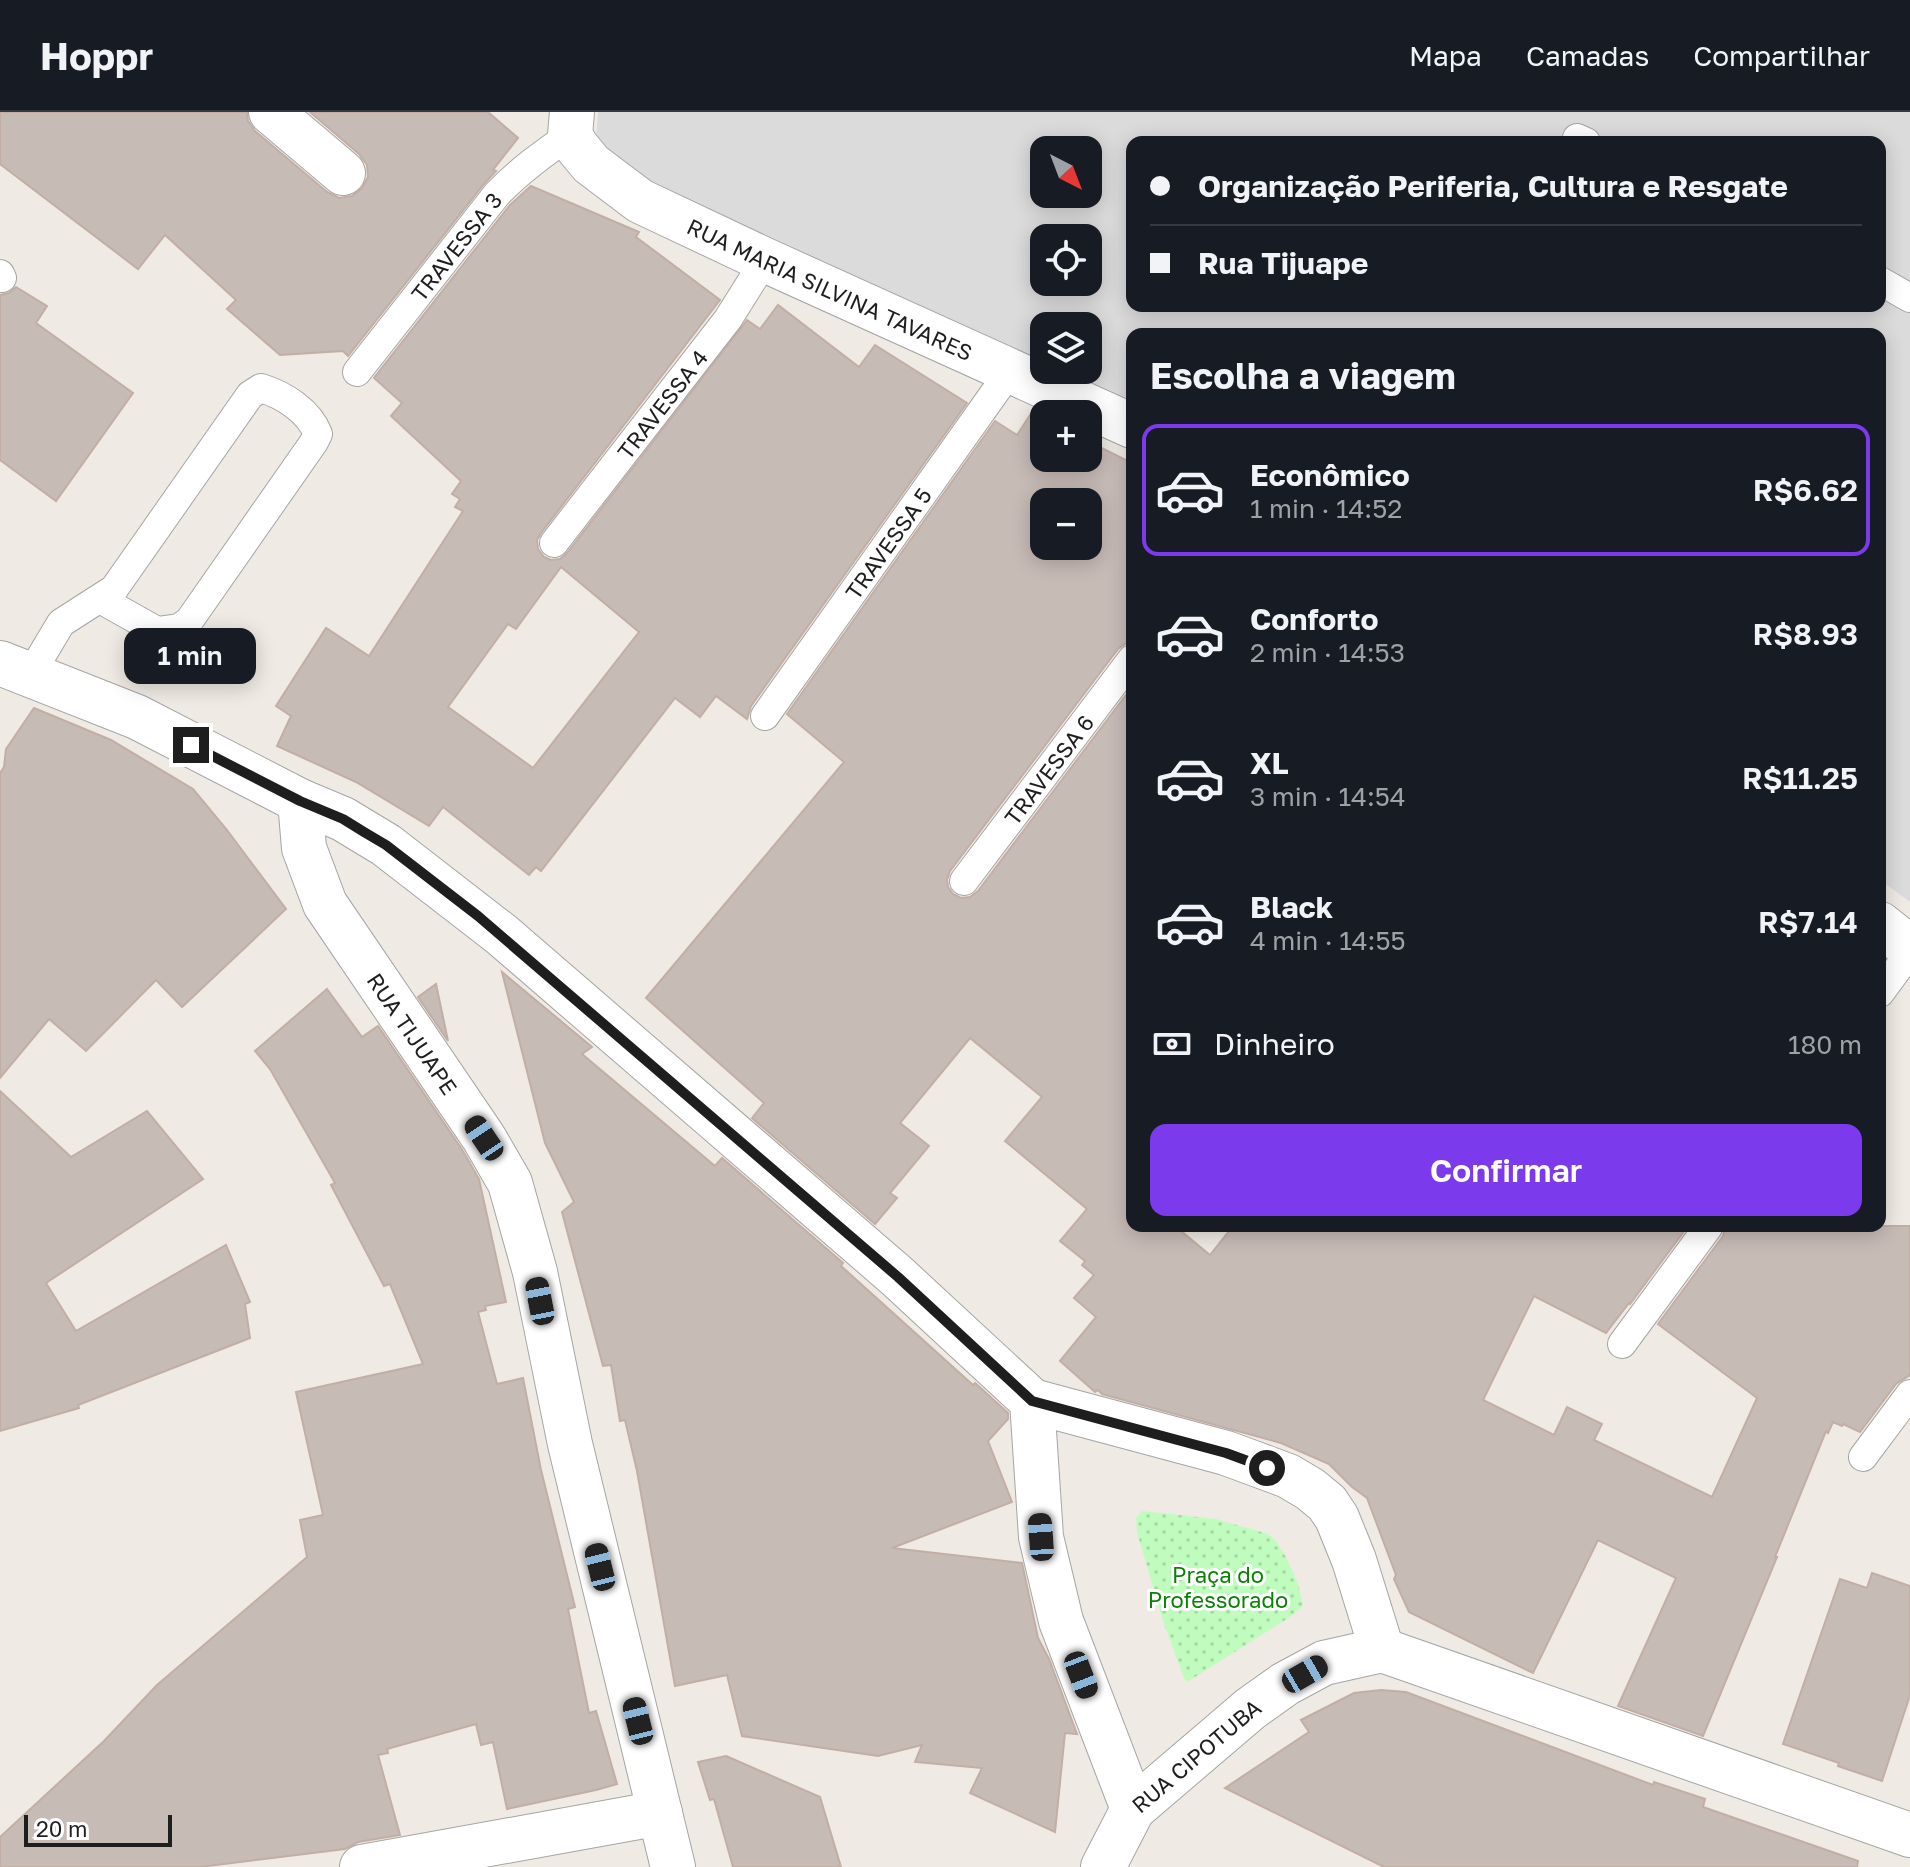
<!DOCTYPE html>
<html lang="pt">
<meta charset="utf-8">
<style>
:root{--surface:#171b24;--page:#242831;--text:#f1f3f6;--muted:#9ea1a6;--line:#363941;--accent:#7c3aed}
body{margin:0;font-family:"Golos Text",sans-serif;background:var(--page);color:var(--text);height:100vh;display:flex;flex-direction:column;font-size:30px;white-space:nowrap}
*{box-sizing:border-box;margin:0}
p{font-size:26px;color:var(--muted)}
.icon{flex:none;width:44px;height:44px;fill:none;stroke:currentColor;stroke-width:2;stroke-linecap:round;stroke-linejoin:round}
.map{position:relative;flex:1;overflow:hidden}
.sheet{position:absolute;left:1126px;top:216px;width:760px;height:904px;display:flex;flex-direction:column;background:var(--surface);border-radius:16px;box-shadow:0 4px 20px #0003}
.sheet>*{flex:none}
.hud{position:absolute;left:1126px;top:24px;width:760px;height:176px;border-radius:16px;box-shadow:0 4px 20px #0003;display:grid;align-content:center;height:176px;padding:0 24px;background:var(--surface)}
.needle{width:52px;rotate:138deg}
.fabs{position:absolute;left:1030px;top:24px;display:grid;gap:16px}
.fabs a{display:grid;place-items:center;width:72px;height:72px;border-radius:16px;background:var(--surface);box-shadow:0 4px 20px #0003;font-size:40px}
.scale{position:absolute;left:24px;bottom:20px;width:148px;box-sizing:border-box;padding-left:8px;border:4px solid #1e1e1e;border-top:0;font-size:22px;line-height:28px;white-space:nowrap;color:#1e1e1e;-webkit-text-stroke:6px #fff;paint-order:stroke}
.end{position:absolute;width:36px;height:36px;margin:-18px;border:10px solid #1e1e1e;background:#fff;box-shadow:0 0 0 4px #fff}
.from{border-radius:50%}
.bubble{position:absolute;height:56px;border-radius:16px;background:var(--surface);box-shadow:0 4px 20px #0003;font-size:26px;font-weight:600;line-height:56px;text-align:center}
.car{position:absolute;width:24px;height:48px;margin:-24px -12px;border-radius:10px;box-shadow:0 0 6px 2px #0007;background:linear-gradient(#222 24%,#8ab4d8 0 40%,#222 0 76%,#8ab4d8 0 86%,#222 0)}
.hud b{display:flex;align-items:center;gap:28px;height:76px;font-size:30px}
.hud b+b{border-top:2px solid var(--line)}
.hud i{width:20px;height:20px;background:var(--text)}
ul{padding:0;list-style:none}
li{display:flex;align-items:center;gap:24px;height:132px;margin:0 16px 12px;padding:0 8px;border:4px solid transparent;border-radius:16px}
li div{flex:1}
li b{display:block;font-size:30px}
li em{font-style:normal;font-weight:600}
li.selected{border-color:var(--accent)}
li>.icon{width:72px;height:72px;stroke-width:1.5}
h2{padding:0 24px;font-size:36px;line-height:96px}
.pay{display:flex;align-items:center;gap:20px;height:88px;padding:0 24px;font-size:30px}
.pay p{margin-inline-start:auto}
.primary-button{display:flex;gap:16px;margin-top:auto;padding:16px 24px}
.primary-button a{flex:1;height:92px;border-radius:16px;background:var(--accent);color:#fff;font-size:32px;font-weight:600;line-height:92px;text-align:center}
header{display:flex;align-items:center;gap:48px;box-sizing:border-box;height:112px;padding:0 40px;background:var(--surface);border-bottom:2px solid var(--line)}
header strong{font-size:38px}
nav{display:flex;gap:44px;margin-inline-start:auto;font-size:28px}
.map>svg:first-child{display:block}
.residential{fill:#dcdbdb;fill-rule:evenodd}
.park{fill:url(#park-dots)}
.building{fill:#c7bbb6;stroke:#c2aea5;stroke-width:2;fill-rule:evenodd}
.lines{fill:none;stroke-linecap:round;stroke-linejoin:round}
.service-casing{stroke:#a5a5a5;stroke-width:30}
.minor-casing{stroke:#a5a5a5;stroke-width:46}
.service{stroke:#fff;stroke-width:28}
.minor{stroke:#fff;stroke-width:44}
.route{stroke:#1e1e1e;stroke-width:10}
.labels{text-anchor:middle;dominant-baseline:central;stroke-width:6;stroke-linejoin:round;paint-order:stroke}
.street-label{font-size:22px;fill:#1e1e1e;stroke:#fff}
.park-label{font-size:22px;fill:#0b8206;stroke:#fff}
</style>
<header>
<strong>Hoppr</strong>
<nav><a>Mapa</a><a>Camadas</a><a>Compartilhar</a></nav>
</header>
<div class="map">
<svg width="1910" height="1755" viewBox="0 0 1910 1755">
<defs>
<pattern id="park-dots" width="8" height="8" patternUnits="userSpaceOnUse" patternTransform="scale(2)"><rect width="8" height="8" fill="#c0fcbd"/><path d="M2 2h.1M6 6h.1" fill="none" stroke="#a5d8a2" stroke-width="1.8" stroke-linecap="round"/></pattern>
</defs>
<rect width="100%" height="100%" fill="#efeae3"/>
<path class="residential" d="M598,0H1910V790L1880,768V222H1132V288L1064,258H1088V214H1044V249L634,70L596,27ZM1132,30H1880V194H1132ZM1044,38H1088V82H1044ZM1044,126H1088V170H1044Z"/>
<path class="park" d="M1142,1399L1216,1407L1268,1422L1276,1429L1286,1445L1298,1472L1303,1494L1290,1505L1187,1570L1184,1566L1163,1509L1137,1420L1136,1406Z"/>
<g class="building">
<path d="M0,0H247L248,9L255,19L327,80L339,86L352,84L362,76L368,65L367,53L359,42L310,0H488L518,26L493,58L496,59L484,72L348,244L343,239L280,243L227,197L236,188L165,123L138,157L0,52Z"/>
<path d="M531,74L639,120L636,125L720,188L541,421L537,428L538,437L544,445L551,448L560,447L567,441L747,208L760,217L778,193L859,255L875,233L967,291L751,594L747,607L716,584L700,605L675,586L541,759L536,755L529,763L443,695L429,714L356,670L277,634L291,604L276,594L326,516L369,544L463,399L455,395L460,387L452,382L461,369L391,304L402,291L374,266L510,93ZM561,455L639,520L533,656L448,595L508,512L516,517Z"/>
<path d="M16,175L47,194L36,211L133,281L56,389L0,348V183L9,181Z"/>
<path d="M1032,300L1044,306V346H1088V329L1132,351V530L1125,532L1118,537L950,759L947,768L948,775L953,782L961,786L970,785L978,779L1132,575V1114H1175L1210,1143L1233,1114H1688L1630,1192L1629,1191L1606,1221L1534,1184L1483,1288L1554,1323L1567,1295L1602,1312L1594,1328L1712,1385L1757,1286L1658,1212L1723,1124L1726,1114H1910V1263L1896,1272L1860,1320L1843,1312L1842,1314L1833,1310L1828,1321L1826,1319L1775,1445H1777L1703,1624L1618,1594L1676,1466L1598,1428L1533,1561L1409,1500L1394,1467L1396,1463L1367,1386L1352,1375L1329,1352L1281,1331L1102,1282L1098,1278L1095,1280L1060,1249L1096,1205L1074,1186L1094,1163L1082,1153L1085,1149L1060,1129L1087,1097L1005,1029L1042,985L970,926L900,1011L929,1034L890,1081L897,1086L875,1112L752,1006L764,991L646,886L844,650L787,602L995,309L1017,323ZM1044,390H1088V434H1044Z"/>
<path d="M34,596L111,628L193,677L227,718L286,797L182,895L156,868L86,939L49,907L0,966V661L4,655L6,637Z"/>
<path d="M502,860L592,935L582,942L715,1054L722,1046L843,1151L841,1154L973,1273L975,1271L1008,1301V1307L988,1329L1012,1390L892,1436L1022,1451L1038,1526L1049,1547L1077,1622L1065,1621L1055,1720L970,1681L982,1656L915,1650L922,1633L878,1644L742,1624L727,1563L675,1574L637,1359L625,1308L620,1309L611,1253L603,1254L562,1100L574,1090L545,1031Z"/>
<path d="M436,872L448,929L418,885Z"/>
<path d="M327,877L362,925L378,914L463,1039L479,1067L506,1190L485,1194L486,1198L478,1200L497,1272L523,1266L541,1358L575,1495L568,1497L589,1601L596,1599L617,1672L596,1678L507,1697L493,1630L481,1633L476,1612L387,1637L388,1641L378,1643L400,1723L358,1730L345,1737L200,1755H0V1725L104,1629L157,1573L307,1445L300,1408L323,1403L296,1280L423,1252L390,1172L384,1174L331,1073L335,1071L270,957L255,939Z"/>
<path d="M0,979L71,1045L147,999L203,1067L46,1171L76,1219L226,1133L250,1190L245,1192L250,1226L78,1293L79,1296L0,1319Z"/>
<path d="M1872,1461L1910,1474V1583L1882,1669L1838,1654L1839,1651L1783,1632L1840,1467L1867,1476Z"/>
<path d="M1381,1578L1406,1580L1653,1673L1654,1670L1705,1687L1703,1695L1858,1749L1857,1755H1384L1225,1676L1309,1620L1301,1608L1354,1581Z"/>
<path d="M726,1644L820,1685L841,1755H733L714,1687L710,1688L698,1650Z"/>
</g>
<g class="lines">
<g class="service-casing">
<g id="service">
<path d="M1577,26L1586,30"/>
<path d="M0,162L2,166"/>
<path d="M1880,169L1910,186"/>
<path id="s1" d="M357,260L497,82C519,59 544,41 570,23"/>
<path id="s2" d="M554,431L728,207L765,148"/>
<path d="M30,563L61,511L114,477L250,283L261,276C284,283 309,299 318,322L314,330L189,509L179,516L157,519L100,487"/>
<path id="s3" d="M765,604L1010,259"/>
<path id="s4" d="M964,769L1132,547"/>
<path d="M1880,881L1910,840"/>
<path d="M1622,1232L1709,1114"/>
<path d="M1863,1345L1910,1282"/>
</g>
</g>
<g class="minor-casing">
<g id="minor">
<path d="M271,0L343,61"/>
<path id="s5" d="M572,0L570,23L577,35L591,52L640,89L765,148L1132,314"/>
<path id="s6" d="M0,551L137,605L300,689L304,736L325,792L484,1026L510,1071L535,1160L570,1332L673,1755"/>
<path d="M300,689L343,707L386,733L501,822L898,1165L1032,1289L1041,1425L1061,1509L1133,1697"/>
<path d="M1880,812L1910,836"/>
<path d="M1032,1289L1226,1341L1288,1364L1310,1377L1327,1391L1337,1406L1354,1448L1382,1538"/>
<path d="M362,1755L660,1701"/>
<path id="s7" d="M1103,1755L1133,1697L1250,1597L1285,1572L1324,1551L1382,1538L1910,1723"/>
</g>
</g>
<use href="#service" class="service"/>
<use href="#minor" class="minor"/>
</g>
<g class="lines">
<path class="route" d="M191,633L300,689L343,707L364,720L386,733L478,804L898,1165L1032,1289L1226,1341L1267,1356"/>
</g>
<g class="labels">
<g class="street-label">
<text stroke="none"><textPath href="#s1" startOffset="160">TRAVESSA 3</textPath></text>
<text stroke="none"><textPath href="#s5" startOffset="330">RUA MARIA SILVINA TAVARES</textPath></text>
<text stroke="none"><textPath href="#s2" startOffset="176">TRAVESSA 4</textPath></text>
<text stroke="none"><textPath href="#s3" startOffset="212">TRAVESSA 5</textPath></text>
<text stroke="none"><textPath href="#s4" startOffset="140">TRAVESSA 6</textPath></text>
<text stroke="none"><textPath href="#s6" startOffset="594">RUA TIJUAPE</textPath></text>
<text stroke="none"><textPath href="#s7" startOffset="148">RUA CIPOTUBA</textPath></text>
</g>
<g class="park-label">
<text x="1218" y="1462">Praça do<tspan x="1218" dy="25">Professorado</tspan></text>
</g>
</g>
</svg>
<div class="fabs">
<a><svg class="needle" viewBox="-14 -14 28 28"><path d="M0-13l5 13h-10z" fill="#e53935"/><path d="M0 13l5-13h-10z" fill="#9ea1a6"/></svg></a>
<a><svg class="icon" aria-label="locate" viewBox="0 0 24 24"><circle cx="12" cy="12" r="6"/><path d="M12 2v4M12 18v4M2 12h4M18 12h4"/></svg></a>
<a><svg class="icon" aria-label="layers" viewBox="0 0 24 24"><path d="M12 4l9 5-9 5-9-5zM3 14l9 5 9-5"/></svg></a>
<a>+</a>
<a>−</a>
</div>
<div class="scale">20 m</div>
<i class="end from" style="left:1267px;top:1356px"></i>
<i class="end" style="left:191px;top:633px"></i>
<div class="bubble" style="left:124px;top:516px;width:132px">1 min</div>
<i class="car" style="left:484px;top:1026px;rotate:326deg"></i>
<i class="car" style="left:540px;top:1189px;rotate:349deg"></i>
<i class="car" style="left:1041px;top:1425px;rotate:356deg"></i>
<i class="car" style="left:600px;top:1455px;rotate:346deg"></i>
<i class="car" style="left:1305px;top:1562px;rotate:60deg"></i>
<i class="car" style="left:1081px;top:1563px;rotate:159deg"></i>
<i class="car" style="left:638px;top:1609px;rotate:346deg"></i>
<div class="hud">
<b><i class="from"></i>Organização Periferia, Cultura e Resgate</b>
<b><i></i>Rua Tijuape</b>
</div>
<section class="sheet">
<h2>Escolha a viagem</h2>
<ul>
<li class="selected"><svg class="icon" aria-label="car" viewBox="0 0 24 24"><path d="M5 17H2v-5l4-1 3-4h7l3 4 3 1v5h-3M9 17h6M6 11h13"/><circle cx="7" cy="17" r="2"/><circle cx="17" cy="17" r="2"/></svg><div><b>Econômico</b><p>1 min · 14:52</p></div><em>R$6.62</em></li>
<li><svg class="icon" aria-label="car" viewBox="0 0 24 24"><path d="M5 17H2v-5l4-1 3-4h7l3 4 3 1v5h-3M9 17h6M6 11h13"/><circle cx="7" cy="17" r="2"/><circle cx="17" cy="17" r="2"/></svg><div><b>Conforto</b><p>2 min · 14:53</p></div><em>R$8.93</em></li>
<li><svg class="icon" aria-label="car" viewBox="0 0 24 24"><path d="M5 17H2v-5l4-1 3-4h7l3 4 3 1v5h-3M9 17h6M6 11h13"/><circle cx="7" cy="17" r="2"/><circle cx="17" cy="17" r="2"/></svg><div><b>XL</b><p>3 min · 14:54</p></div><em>R$11.25</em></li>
<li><svg class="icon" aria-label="car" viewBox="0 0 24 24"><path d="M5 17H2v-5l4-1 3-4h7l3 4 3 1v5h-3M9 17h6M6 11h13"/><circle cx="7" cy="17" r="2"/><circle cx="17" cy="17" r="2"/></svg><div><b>Black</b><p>4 min · 14:55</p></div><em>R$7.14</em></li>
</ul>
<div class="pay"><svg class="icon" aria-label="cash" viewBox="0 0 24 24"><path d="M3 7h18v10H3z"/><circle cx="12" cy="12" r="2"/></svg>Dinheiro<p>180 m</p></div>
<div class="primary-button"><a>Confirmar</a></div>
</section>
</div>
